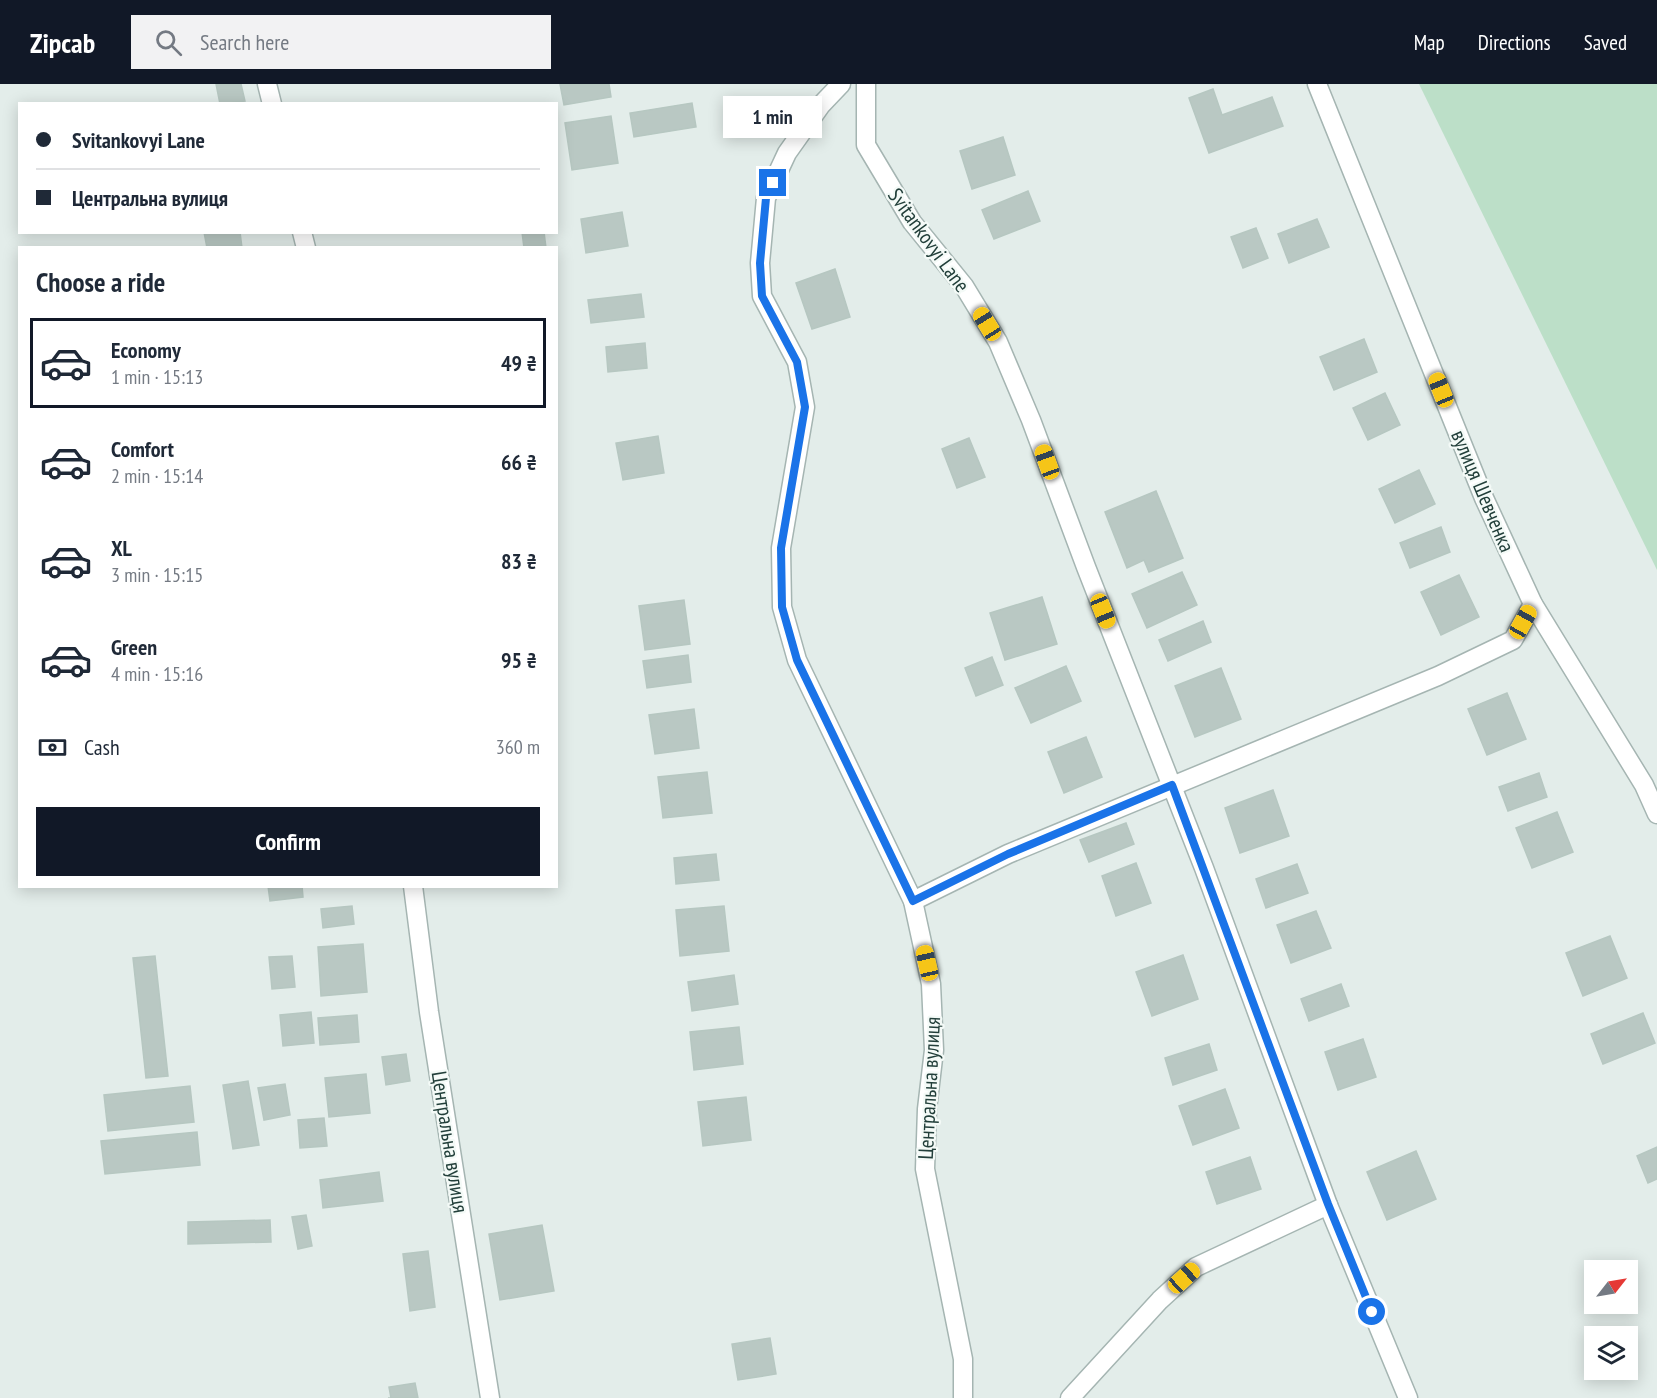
<!DOCTYPE html>
<meta charset="utf-8">
<style>
:root{--surface:#fff;--page:#f2f2f3;--text:#1f2937;--muted:#747a83;--line:#e0e1e3;--accent:#111827}
body{margin:0;font-family:"PT Sans Narrow",sans-serif;background:var(--page);color:var(--text);height:100vh;display:flex;flex-direction:column;font-size:22px;white-space:nowrap}
*{box-sizing:border-box;margin:0}
p{font-size:20px;color:var(--muted)}
.icon{flex:none;width:33px;height:33px;fill:none;stroke:currentColor;stroke-width:2;stroke-linecap:round;stroke-linejoin:round}
.map{position:relative;flex:1;overflow:hidden}
.side{position:absolute;left:18px;top:162px;width:540px;height:642px;display:flex;flex-direction:column;background:var(--surface);border-radius:0px;box-shadow:0 3px 15px #0003}
.side>*{flex:none}
.hud{position:absolute;left:18px;top:18px;width:540px;height:132px;border-radius:0px;box-shadow:0 3px 15px #0003;display:grid;align-content:center;height:132px;padding:0 18px;background:var(--surface)}
.needle{width:39px;rotate:59deg}
.fabs{position:absolute;left:1584px;top:1176px;display:grid;gap:12px}
.fabs a{display:grid;place-items:center;width:54px;height:54px;border-radius:0px;background:var(--surface);box-shadow:0 3px 15px #0003;font-size:30px}
.end{position:absolute;width:27px;height:27px;margin:-14px;border:8px solid #1a73e8;background:#fff;box-shadow:0 0 0 3px #fff}
.from{border-radius:50%}
.bubble{position:absolute;height:42px;border-radius:0px;background:var(--surface);box-shadow:0 3px 15px #0003;font-size:20px;font-weight:700;line-height:42px;text-align:center}
.car{position:absolute;width:18px;height:36px;margin:-18px -9px;border-radius:8px;box-shadow:0 0 4px 2px #0007;background:linear-gradient(#f5c518 24%,#345 0 40%,#f5c518 0 76%,#345 0 86%,#f5c518 0)}
.hud b{display:flex;align-items:center;gap:21px;height:57px;font-size:22px}
.hud b+b{border-top:2px solid var(--line)}
.hud i{width:15px;height:15px;background:var(--text)}
ul{padding:0;list-style:none}
li{display:flex;align-items:center;gap:18px;height:90px;margin:0 12px 9px;padding:0 6px;border:3px solid transparent;border-radius:0px}
li div{flex:1}
li b{display:block;font-size:22px}
li em{font-style:normal;font-weight:700}
li.selected{border-color:var(--accent)}
li>.icon{width:54px;height:54px;stroke-width:1.5}
h2{padding:0 18px;font-size:27px;line-height:72px}
.pay{display:flex;align-items:center;gap:15px;height:66px;padding:0 18px;font-size:22px}
.pay p{margin-inline-start:auto}
.cta{display:flex;gap:12px;margin-top:auto;padding:12px 18px}
.cta a{flex:1;height:69px;border-radius:0px;background:var(--accent);color:#fff;font-size:24px;font-weight:700;line-height:69px;text-align:center}
header{display:flex;align-items:center;gap:36px;box-sizing:border-box;height:84px;padding:0 30px;background:var(--accent);color:#fff}
header strong{font-size:28px}
nav{display:flex;gap:33px;margin-inline-start:auto;font-size:21px}
.search{width:420px;height:54px;background:var(--page);display:flex;align-items:center;gap:15px;box-sizing:border-box;padding:0 21px;border-radius:0px;color:var(--muted);font-size:22px}
.map>svg:first-child{display:block}
.green{fill:#bcdfc8}
.building{fill:#b9c8c3;stroke:#b6c7c1;stroke-width:1.5}
.lines{fill:none;stroke-linecap:round;stroke-linejoin:round}
.minor-casing{stroke:#a5b5b2;stroke-width:21}
.minor{stroke:#fff;stroke-width:18}
.route{stroke:#1a73e8;stroke-width:8}
.labels{text-anchor:middle;dominant-baseline:central;stroke-width:4.5;stroke-linejoin:round;paint-order:stroke}
.street-label{font-size:21px;fill:#223f3a;stroke:#f4faf7}
</style>
<header>
<strong>Zipcab</strong>
<div class="search"><svg class="icon" aria-label="search" viewBox="0 0 24 24"><circle cx="10" cy="10" r="6"/><path d="M15 15l6 6"/></svg>Search here</div>
<nav><a>Map</a><a>Directions</a><a>Saved</a></nav>
</header>
<div class="map">
<svg width="1657" height="1314" viewBox="0 0 1657 1314">
<rect width="100%" height="100%" fill="#e3edea"/>
<path class="green" d="M1419,0H1657V486Z"/>
<g class="building">
<path d="M216,0H241L245,17L220,20Z"/>
<path d="M560,0H609L611,13L564,21Z"/>
<path d="M1213,5L1222,31L1272,13L1283,42L1209,69L1189,14Z"/>
<path d="M692,19L696,43L634,53L630,29Z"/>
<path d="M611,32L618,79L572,86L565,39Z"/>
<path d="M1003,53L1015,91L972,105L960,67Z"/>
<path d="M1028,107L1040,137L994,155L982,126Z"/>
<path d="M622,128L628,162L586,169L581,135Z"/>
<path d="M1317,135L1329,163L1289,179L1278,150Z"/>
<path d="M1256,144L1268,174L1243,184L1231,153Z"/>
<path d="M204,148H240L242,164H207Z"/>
<path d="M522,148H544L546,164H524Z"/>
<path d="M835,185L850,233L812,245L796,199Z"/>
<path d="M641,210L644,233L591,239L588,216Z"/>
<path d="M1364,255L1377,288L1334,306L1320,273Z"/>
<path d="M645,259L647,284L608,288L606,263Z"/>
<path d="M1385,309L1400,341L1368,356L1353,324Z"/>
<path d="M658,352L664,389L623,396L616,359Z"/>
<path d="M969,354L985,393L957,404L942,365Z"/>
<path d="M1419,386L1435,420L1395,439L1379,405Z"/>
<path d="M1156,407L1183,474L1149,488L1144,476L1127,484L1105,428Z"/>
<path d="M1441,443L1450,468L1410,484L1400,459Z"/>
<path d="M1182,488L1197,521L1147,544L1132,510Z"/>
<path d="M1459,491L1479,533L1441,551L1421,508Z"/>
<path d="M1042,513L1057,560L1005,576L990,529Z"/>
<path d="M684,516L690,560L645,566L639,522Z"/>
<path d="M1203,537L1211,558L1168,577L1159,556Z"/>
<path d="M688,571L691,598L647,604L643,577Z"/>
<path d="M992,573L1003,601L976,612L965,584Z"/>
<path d="M1066,582L1081,617L1031,639L1015,604Z"/>
<path d="M1221,584L1241,635L1195,653L1175,602Z"/>
<path d="M1507,609L1526,655L1487,671L1468,625Z"/>
<path d="M694,625L699,664L655,670L649,631Z"/>
<path d="M1086,653L1102,693L1064,709L1048,668Z"/>
<path d="M707,688L712,729L663,734L658,693Z"/>
<path d="M1539,689L1547,713L1508,727L1499,703Z"/>
<path d="M1273,706L1289,752L1240,769L1225,724Z"/>
<path d="M1557,728L1573,768L1532,784L1516,744Z"/>
<path d="M1126,739L1134,760L1089,778L1080,756Z"/>
<path d="M716,770L719,796L676,800L674,774Z"/>
<path d="M1136,779L1151,819L1116,832L1102,792Z"/>
<path d="M1297,780L1308,809L1266,824L1256,795Z"/>
<path d="M268,802H302L303,813L270,817Z"/>
<path d="M352,822L354,840L323,844L321,825Z"/>
<path d="M724,822L729,867L680,872L676,826Z"/>
<path d="M1316,827L1331,864L1291,879L1277,841Z"/>
<path d="M1610,852L1627,894L1583,912L1566,869Z"/>
<path d="M363,860L367,908L321,912L318,863Z"/>
<path d="M1183,871L1198,915L1152,932L1136,888Z"/>
<path d="M155,872L168,992L146,994L133,874Z"/>
<path d="M292,872L295,903L272,905L269,873Z"/>
<path d="M734,891L738,920L692,927L688,898Z"/>
<path d="M1341,900L1349,922L1309,937L1301,915Z"/>
<path d="M311,928L314,959L283,962L280,931Z"/>
<path d="M1643,929L1655,959L1603,980L1591,950Z"/>
<path d="M357,931L359,958L320,961L318,934Z"/>
<path d="M739,943L743,980L694,986L690,948Z"/>
<path d="M1363,955L1376,993L1338,1006L1325,968Z"/>
<path d="M1209,960L1217,986L1173,1001L1165,974Z"/>
<path d="M406,970L410,997L386,1001L382,973Z"/>
<path d="M366,990L370,1029L329,1033L325,994Z"/>
<path d="M248,997L259,1061L233,1065L223,1001Z"/>
<path d="M285,1000L290,1031L264,1036L258,1004Z"/>
<path d="M190,1002L194,1038L108,1047L104,1011Z"/>
<path d="M1225,1005L1239,1044L1193,1061L1179,1022Z"/>
<path d="M746,1013L751,1056L703,1062L698,1018Z"/>
<path d="M324,1034L327,1062L300,1064L298,1036Z"/>
<path d="M197,1048L200,1081L105,1090L101,1057Z"/>
<path d="M1657,1063V1095L1648,1099L1637,1072Z"/>
<path d="M1416,1067L1436,1115L1387,1136L1367,1088Z"/>
<path d="M1250,1073L1261,1105L1217,1120L1206,1088Z"/>
<path d="M379,1088L383,1117L323,1124L320,1096Z"/>
<path d="M306,1131L312,1162L298,1165L292,1133Z"/>
<path d="M270,1136L271,1158L188,1160V1138Z"/>
<path d="M542,1141L554,1207L500,1216L489,1150Z"/>
<path d="M428,1167L435,1223L410,1227L403,1170Z"/>
<path d="M770,1254L776,1290L738,1296L732,1260Z"/>
<path d="M415,1299L418,1314H388H391L389,1303Z"/>
</g>
<g class="lines">
<g class="minor-casing">
<g id="minor">
<path d="M267,0L272,20"/>
<path d="M841,0L821,21L787,69L766,114L760,179L762,212L797,278L805,323L781,464L782,523L797,576L913,817L931,900L934,966L927,1025L925,1085L963,1275V1314"/>
<path d="M866,0V61L912,138L964,202L998,258L1031,336L1086,483L1204,784L1328,1121L1408,1314"/>
<path d="M1317,0L1484,414L1533,520L1644,701L1657,730"/>
<path d="M302,148L306,164"/>
<path d="M413,802L429,928L490,1314"/>
<path d="M913,817L1008,770L1438,592L1513,556L1533,520"/>
<path d="M1070,1314L1160,1216L1196,1183L1328,1121"/>
</g>
</g>
<use href="#minor" class="minor"/>
</g>
<g class="lines">
<path class="route" d="M773,99L766,114L760,179L762,212L797,278L805,323L781,464L782,523L797,576L913,817L1008,770L1172,701L1328,1120L1372,1228"/>
</g>
<g class="labels">
<g class="street-label">
<text transform="translate(929 156) rotate(54)">Svitankovyi Lane</text>
<text transform="translate(1483 407) rotate(67)">вулиця Шевченка</text>
<text transform="translate(929 1004) rotate(-87)">Центральна вулиця</text>
<text transform="translate(450 1058) rotate(81)">Центральна вулиця</text>
</g>
</g>
</svg>
<div class="fabs">
<a><svg class="needle" viewBox="-14 -14 28 28"><path d="M0-13l5 13h-10z" fill="#e53935"/><path d="M0 13l5-13h-10z" fill="#747a83"/></svg></a>
<a><svg class="icon" aria-label="layers" viewBox="0 0 24 24"><path d="M12 4l9 5-9 5-9-5zM3 14l9 5 9-5"/></svg></a>
</div>
<i class="end from" style="left:1372px;top:1228px"></i>
<i class="end" style="left:773px;top:99px"></i>
<div class="bubble" style="left:723px;top:12px;width:99px">1 min</div>
<i class="car" style="left:987px;top:240px;rotate:328deg"></i>
<i class="car" style="left:1441px;top:306px;rotate:338deg"></i>
<i class="car" style="left:1047px;top:378px;rotate:340deg"></i>
<i class="car" style="left:1103px;top:527px;rotate:158deg"></i>
<i class="car" style="left:1523px;top:538px;rotate:29deg"></i>
<i class="car" style="left:927px;top:879px;rotate:347deg"></i>
<i class="car" style="left:1184px;top:1194px;rotate:48deg"></i>
<div class="hud">
<b><i class="from"></i>Svitankovyi Lane</b>
<b><i></i>Центральна вулиця</b>
</div>
<section class="side">
<h2>Choose a ride</h2>
<ul>
<li class="selected"><svg class="icon" aria-label="car" viewBox="0 0 24 24"><path d="M5 17H2v-5l4-1 3-4h7l3 4 3 1v5h-3M9 17h6M6 11h13"/><circle cx="7" cy="17" r="2"/><circle cx="17" cy="17" r="2"/></svg><div><b>Economy</b><p>1 min · 15:13</p></div><em>49 ₴</em></li>
<li><svg class="icon" aria-label="car" viewBox="0 0 24 24"><path d="M5 17H2v-5l4-1 3-4h7l3 4 3 1v5h-3M9 17h6M6 11h13"/><circle cx="7" cy="17" r="2"/><circle cx="17" cy="17" r="2"/></svg><div><b>Comfort</b><p>2 min · 15:14</p></div><em>66 ₴</em></li>
<li><svg class="icon" aria-label="car" viewBox="0 0 24 24"><path d="M5 17H2v-5l4-1 3-4h7l3 4 3 1v5h-3M9 17h6M6 11h13"/><circle cx="7" cy="17" r="2"/><circle cx="17" cy="17" r="2"/></svg><div><b>XL</b><p>3 min · 15:15</p></div><em>83 ₴</em></li>
<li><svg class="icon" aria-label="car" viewBox="0 0 24 24"><path d="M5 17H2v-5l4-1 3-4h7l3 4 3 1v5h-3M9 17h6M6 11h13"/><circle cx="7" cy="17" r="2"/><circle cx="17" cy="17" r="2"/></svg><div><b>Green</b><p>4 min · 15:16</p></div><em>95 ₴</em></li>
</ul>
<div class="pay"><svg class="icon" aria-label="cash" viewBox="0 0 24 24"><path d="M3 7h18v10H3z"/><circle cx="12" cy="12" r="2"/></svg>Cash<p>360 m</p></div>
<div class="cta"><a>Confirm</a></div>
</section>
</div>
